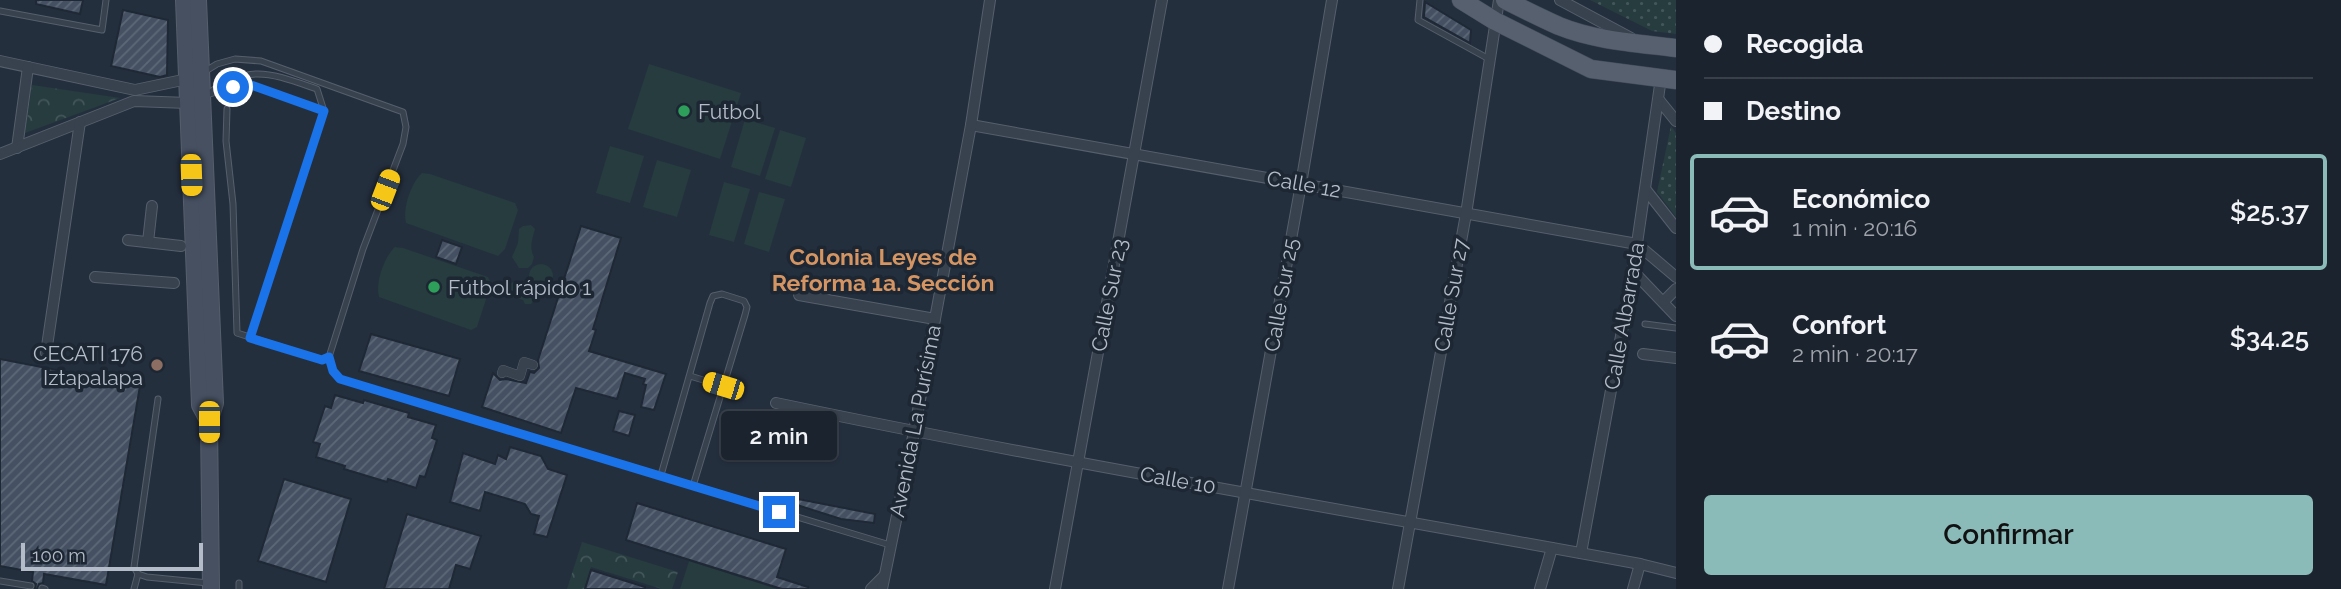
<!DOCTYPE html>
<html lang="es">
<meta charset="utf-8">
<style>
:root{--surface:#1b232e;--page:#242b36;--text:#f1f3f6;--muted:#a0a4aa;--line:#39404a;--accent:#8bbbb9}
body{margin:0;font-family:Raleway,sans-serif;background:var(--page);color:var(--text);height:100vh;display:flex;flex-direction:column;font-size:26px;white-space:nowrap}
*{box-sizing:border-box;margin:0}
p{font-size:23px;color:var(--muted)}
.icon{flex:none;width:38px;height:38px;fill:none;stroke:currentColor;stroke-width:2;stroke-linecap:round;stroke-linejoin:round}
.map{position:relative;flex:1;overflow:hidden}
.details{display:flex;flex-direction:column;background:var(--surface);width:665px}
.details>*{flex:none}
.guide{display:grid;align-content:center;height:154px;padding:0 28px;background:var(--surface)}
.scale{position:absolute;left:21px;bottom:18px;width:182px;box-sizing:border-box;padding-left:7px;border:4px solid #b4bcc9;border-top:0;font-size:19px;line-height:24px;white-space:nowrap;color:#b4bcc9;-webkit-text-stroke:5px #1d2633;paint-order:stroke}
.end{position:absolute;width:32px;height:32px;margin:-16px;border:9px solid #1a73e8;background:#fff;box-shadow:0 0 0 4px #fff}
.from{border-radius:50%}
.bubble{position:absolute;height:49px;border-radius:7px;background:var(--surface);box-shadow:0 2px 5px #0004,0 0 0 2px var(--line);font-size:23px;font-weight:600;line-height:49px;text-align:center}
.car{position:absolute;width:21px;height:42px;margin:-21px -10px;border-radius:9px;box-shadow:0 0 5px 2px #0007;background:linear-gradient(#f5c518 24%,#345 0 40%,#f5c518 0 76%,#345 0 86%,#f5c518 0)}
.guide b{display:flex;align-items:center;gap:24px;height:66px;font-size:26px}
.guide b+b{border-top:2px solid var(--line)}
.guide i{width:18px;height:18px;background:var(--text)}
ul{padding:0;list-style:none}
li{display:flex;align-items:center;gap:21px;height:116px;margin:0 14px 10px;padding:0 14px;border:4px solid transparent;border-radius:7px}
li div{flex:1}
li b{display:block;font-size:26px}
li em{font-style:normal;font-weight:600}
li.selected{border-color:var(--accent)}
li>.icon{width:63px;height:63px;stroke-width:1.5}
.cta{display:flex;gap:14px;margin-top:auto;padding:14px 28px}
.cta a{flex:1;height:80px;border-radius:7px;background:var(--accent);color:#111;font-size:28px;font-weight:600;line-height:80px;text-align:center}
main{display:flex;flex:1;min-height:0}
.map>svg:first-child{display:block}
.grass{fill:url(#grass-dots)}
.park{fill:url(#park-crowns)}
.garden{fill:#263c3f}
.building{fill:url(#building-hatch);stroke:#1f2835;stroke-width:2}
.lines{fill:none;stroke-linecap:round;stroke-linejoin:round}
.service-casing{stroke:#565f6c;stroke-width:7}
.pedestrian-casing{stroke:#565f6c;stroke-width:10}
.minor-casing{stroke:#565f6c;stroke-width:12}
.secondary-casing{stroke:#565f6c;stroke-width:18}
.primary-casing{stroke:#414a57;stroke-width:19}
.service{stroke:#38414e;stroke-width:5}
.pedestrian{stroke:#38414e;stroke-width:9}
.minor{stroke:#38414e;stroke-width:10}
.secondary{stroke:#465061;stroke-width:16}
.primary{stroke:#56606e;stroke-width:18}
.route{stroke:#1a73e8;stroke-width:9}
.leisure-dot{fill:#2e9e5b;stroke:#1d2633;stroke-width:2.5}
.education-dot{fill:#8d6e63;stroke:#1d2633;stroke-width:2.5}
.labels{text-anchor:middle;dominant-baseline:central;stroke-width:7;stroke-linejoin:round;paint-order:stroke}
.poi-label{font-size:21px;fill:#b4bcc9;stroke:#1d2633;text-anchor:start}
.street-label{font-size:21px;fill:#b4bcc9;stroke:#1d2633}
.neighbourhood-label{font-size:23px;font-weight:bold;fill:#d59563;stroke:#1d2633}
</style>
<main>
<div class="map">
<svg width="1676" height="589" viewBox="0 0 1676 589">
<defs>
<pattern id="grass-dots" width="8" height="8" patternUnits="userSpaceOnUse" patternTransform="scale(1.75)"><rect width="8" height="8" fill="#263c3f"/><path d="M2 2h.1M6 6h.1" fill="none" stroke="#435659" stroke-width="1.8" stroke-linecap="round"/></pattern>
<pattern id="park-crowns" width="20" height="18" patternUnits="userSpaceOnUse" patternTransform="scale(1.75)"><rect width="20" height="18" fill="#263c3f"/><path d="M2 6a3 3 0 1 1 6 0M12 15a3 3 0 1 1 6 0" fill="none" stroke="#435659"/></pattern>
<pattern id="building-hatch" width="6" height="6" patternUnits="userSpaceOnUse" patternTransform="scale(1.75)"><rect width="6" height="6" fill="#455162"/><path d="M-1 1l2-2M0 6l6-6M5 7l2-2" fill="none" stroke="#5d6877"/></pattern>
</defs>
<rect width="100%" height="100%" fill="#242f3e"/>
<g class="grass">
<path d="M1590,0H1676V34L1652,31Z"/>
<path d="M1671,126L1676,133V217L1657,192Z"/>
</g>
<g class="park">
<path d="M32,85L120,98L25,133Z"/>
<path d="M582,542L678,572L672,589H662L591,567L584,589H567Z"/>
</g>
<g class="garden">
<path d="M649,64L741,93L720,159L628,129Z"/>
<path d="M745,119L775,128L760,176L731,167Z"/>
<path d="M780,130L806,138L791,187L765,179Z"/>
<path d="M610,146L644,156L630,203L596,193Z"/>
<path d="M657,160L691,170L677,217L643,207Z"/>
<path d="M422,173L430,174L515,203L518,210L505,249L498,256L406,223C402,209 411,183 422,173Z"/>
<path d="M724,182L750,189L734,242L709,235Z"/>
<path d="M759,192L785,199L769,252L744,244Z"/>
<path d="M531,225L535,229C532,240 529,247 534,257L532,264L528,268H519L512,257L518,243L519,229L523,226Z"/>
<path d="M395,247L403,248L488,277L491,284L477,327L471,330L379,297C375,283 384,257 395,247Z"/>
<circle cx="541" cy="276" r="12"/>
<path d="M516,281L522,285L528,295L533,296L534,300L531,304H525L523,300C512,297 507,298 506,285Z"/>
<path d="M689,561L777,589H680Z"/>
</g>
<g class="building">
<path d="M36,0H83L80,14L36,4Z"/>
<path d="M1425,2L1471,30L1470,43L1424,17Z"/>
<path d="M123,10L168,20L167,75L160,77L111,66Z"/>
<path d="M581,226L621,238L593,329L596,330L589,351L666,374L654,410L641,407L646,385L643,384L645,379L625,373L617,399L576,388L561,433L482,407L493,373L500,380L506,379L526,383L530,372L534,373L539,368L538,360Z"/>
<path d="M442,240L462,247L456,264L436,257Z"/>
<path d="M371,334L460,359L449,396L359,371Z"/>
<path d="M0,359L140,386L106,585L44,574L43,583L39,584L37,589H35L36,584L32,581L33,572L0,566Z"/>
<path d="M335,395L363,403L364,400L409,413L408,417L436,425L432,438L437,440L425,477L420,476L416,488L388,479L387,482L344,469L345,466L316,457L320,444L313,442L325,406L331,408Z"/>
<path d="M619,411L635,415L629,436L613,431Z"/>
<path d="M510,447L541,456L548,469L567,475L547,537L534,534L539,516L531,514L525,504L485,492L480,511L450,502L463,453L495,464L498,455L506,459Z"/>
<path d="M284,479L351,499L326,582L258,561Z"/>
<path d="M798,499L875,514L874,523L841,519L797,505Z"/>
<path d="M637,503L786,549L777,577L808,587V589H782L626,540Z"/>
<path d="M407,514L481,536L470,569L456,565L449,589H384Z"/>
<path d="M591,570L645,587V589H585Z"/>
</g>
<g class="lines">
<g class="service-casing">
<g id="service">
<path d="M1420,0L1418,20L1489,59"/>
<path d="M0,11L102,30L106,0"/>
<path d="M204,72L217,64L235,59L261,61L403,112L406,127L403,144L363,249L329,357L322,360L237,333L233,204L226,141L227,109"/>
<path d="M206,95C249,63 270,73 317,89L324,111"/>
<path d="M203,96L233,87L251,85L324,111L250,338"/>
<path d="M1645,324L1676,328"/>
<path d="M329,357L333,371L340,379L890,545"/>
<path d="M690,376L723,386"/>
<path d="M158,399L134,567L138,574L147,577L208,583"/>
<path d="M661,475L710,303L713,296L722,294L744,301L747,307L745,315L693,486"/>
<path d="M0,581L31,586"/>
<path d="M239,583V589"/>
<path d="M42,588L45,589"/>
<path d="M134,589L138,574"/>
</g>
</g>
<g class="pedestrian-casing">
<path id="pedestrian" d="M502,373L503,370L520,376L524,362L533,365"/>
</g>
<g class="minor-casing">
<g id="minor">
<path d="M1560,0L1631,38"/>
<path d="M0,61L135,90L192,78"/>
<path d="M1659,100L1676,121"/>
<path d="M971,125L1637,244L1676,277"/>
<path d="M17,148L28,67"/>
<path d="M0,154L134,101L188,103L193,101"/>
<path d="M1646,190L1676,228"/>
<path d="M128,240L181,246"/>
<path d="M148,242L152,206"/>
<path d="M1633,271L1676,316"/>
<path d="M95,277L174,283"/>
<path d="M799,295L935,319"/>
<path d="M1664,301L1676,289"/>
<path d="M46,353L80,122"/>
<path d="M1643,354L1676,358"/>
<path d="M776,403C1063,463 1352,511 1640,564L1676,573"/>
<path d="M1581,553L1633,271L1661,78"/>
<path d="M871,589L884,576"/>
<path d="M882,589L914,432L971,125L990,0"/>
<path d="M1055,589L1162,0"/>
<path d="M1228,589L1301,184L1332,0"/>
<path d="M1398,589L1466,214L1499,0"/>
<path d="M1540,589L1552,548"/>
<path d="M1633,589L1640,564"/>
</g>
</g>
<g class="secondary-casing">
<g id="secondary">
<path d="M184,0L200,405L209,422"/>
<path d="M198,0L215,403L209,422L211,589"/>
</g>
</g>
<g class="primary-casing">
<g id="primary">
<path d="M1461,0L1495,21L1591,69L1676,80"/>
<path d="M1505,0C1523,9 1541,18 1559,26C1596,41 1637,43 1676,48"/>
</g>
</g>
<use href="#service" class="service"/>
<use href="#pedestrian" class="pedestrian"/>
<use href="#minor" class="minor"/>
<use href="#secondary" class="secondary"/>
<use href="#primary" class="primary"/>
</g>
<g class="lines">
<path class="route" d="M233,87L251,85L324,111L250,338L322,360L329,357L333,371L340,379L779,512"/>
</g>
<g class="leisure-dot">
<circle cx="684" cy="111" r="7"/>
<circle cx="434" cy="287" r="7"/>
</g>
<circle class="education-dot" cx="157" cy="365" r="7"/>
<g class="labels">
<g class="poi-label">
<text x="698" y="111">Futbol</text>
<text x="448" y="287">Fútbol rápido 1</text>
<text x="143" y="353" text-anchor="end">CECATI 176<tspan x="143" dy="24">Iztapalapa</tspan></text>
</g>
<g class="street-label">
<text transform="translate(1304 184) rotate(10)">Calle 12</text>
<text transform="translate(1109 295) rotate(-79)">Calle Sur 23</text>
<text transform="translate(1281 295) rotate(-80)">Calle Sur 25</text>
<text transform="translate(1451 295) rotate(-80)">Calle Sur 27</text>
<text transform="translate(1624 316) rotate(-80)">Calle Albarrada</text>
<text transform="translate(915 421) rotate(-79)">Avenida La Purísima</text>
<text transform="translate(1178 480) rotate(10)">Calle 10</text>
</g>
<g class="neighbourhood-label">
<text x="883" y="256">Colonia Leyes de<tspan x="883" dy="26">Reforma 1a. Sección</tspan></text>
</g>
</g>
</svg>
<div class="scale">100 m</div>
<i class="end from" style="left:233px;top:87px"></i>
<i class="end" style="left:779px;top:512px"></i>
<div class="bubble" style="left:721px;top:411px;width:116px">2 min</div>
<i class="car" style="left:191px;top:175px;rotate:178deg"></i>
<i class="car" style="left:385px;top:190px;rotate:21deg"></i>
<i class="car" style="left:723px;top:386px;rotate:287deg"></i>
<i class="car" style="left:209px;top:422px;rotate:180deg"></i>
</div>
<section class="details">
<div class="guide">
<b><i class="from"></i>Recogida</b>
<b><i></i>Destino</b>
</div>
<ul>
<li class="selected"><svg class="icon" aria-label="car" viewBox="0 0 24 24"><path d="M5 17H2v-5l4-1 3-4h7l3 4 3 1v5h-3M9 17h6M6 11h13"/><circle cx="7" cy="17" r="2"/><circle cx="17" cy="17" r="2"/></svg><div><b>Económico</b><p>1 min · 20:16</p></div><em>$25.37</em></li>
<li><svg class="icon" aria-label="car" viewBox="0 0 24 24"><path d="M5 17H2v-5l4-1 3-4h7l3 4 3 1v5h-3M9 17h6M6 11h13"/><circle cx="7" cy="17" r="2"/><circle cx="17" cy="17" r="2"/></svg><div><b>Confort</b><p>2 min · 20:17</p></div><em>$34.25</em></li>
</ul>
<div class="cta"><a>Confirmar</a></div>
</section>
</main>
